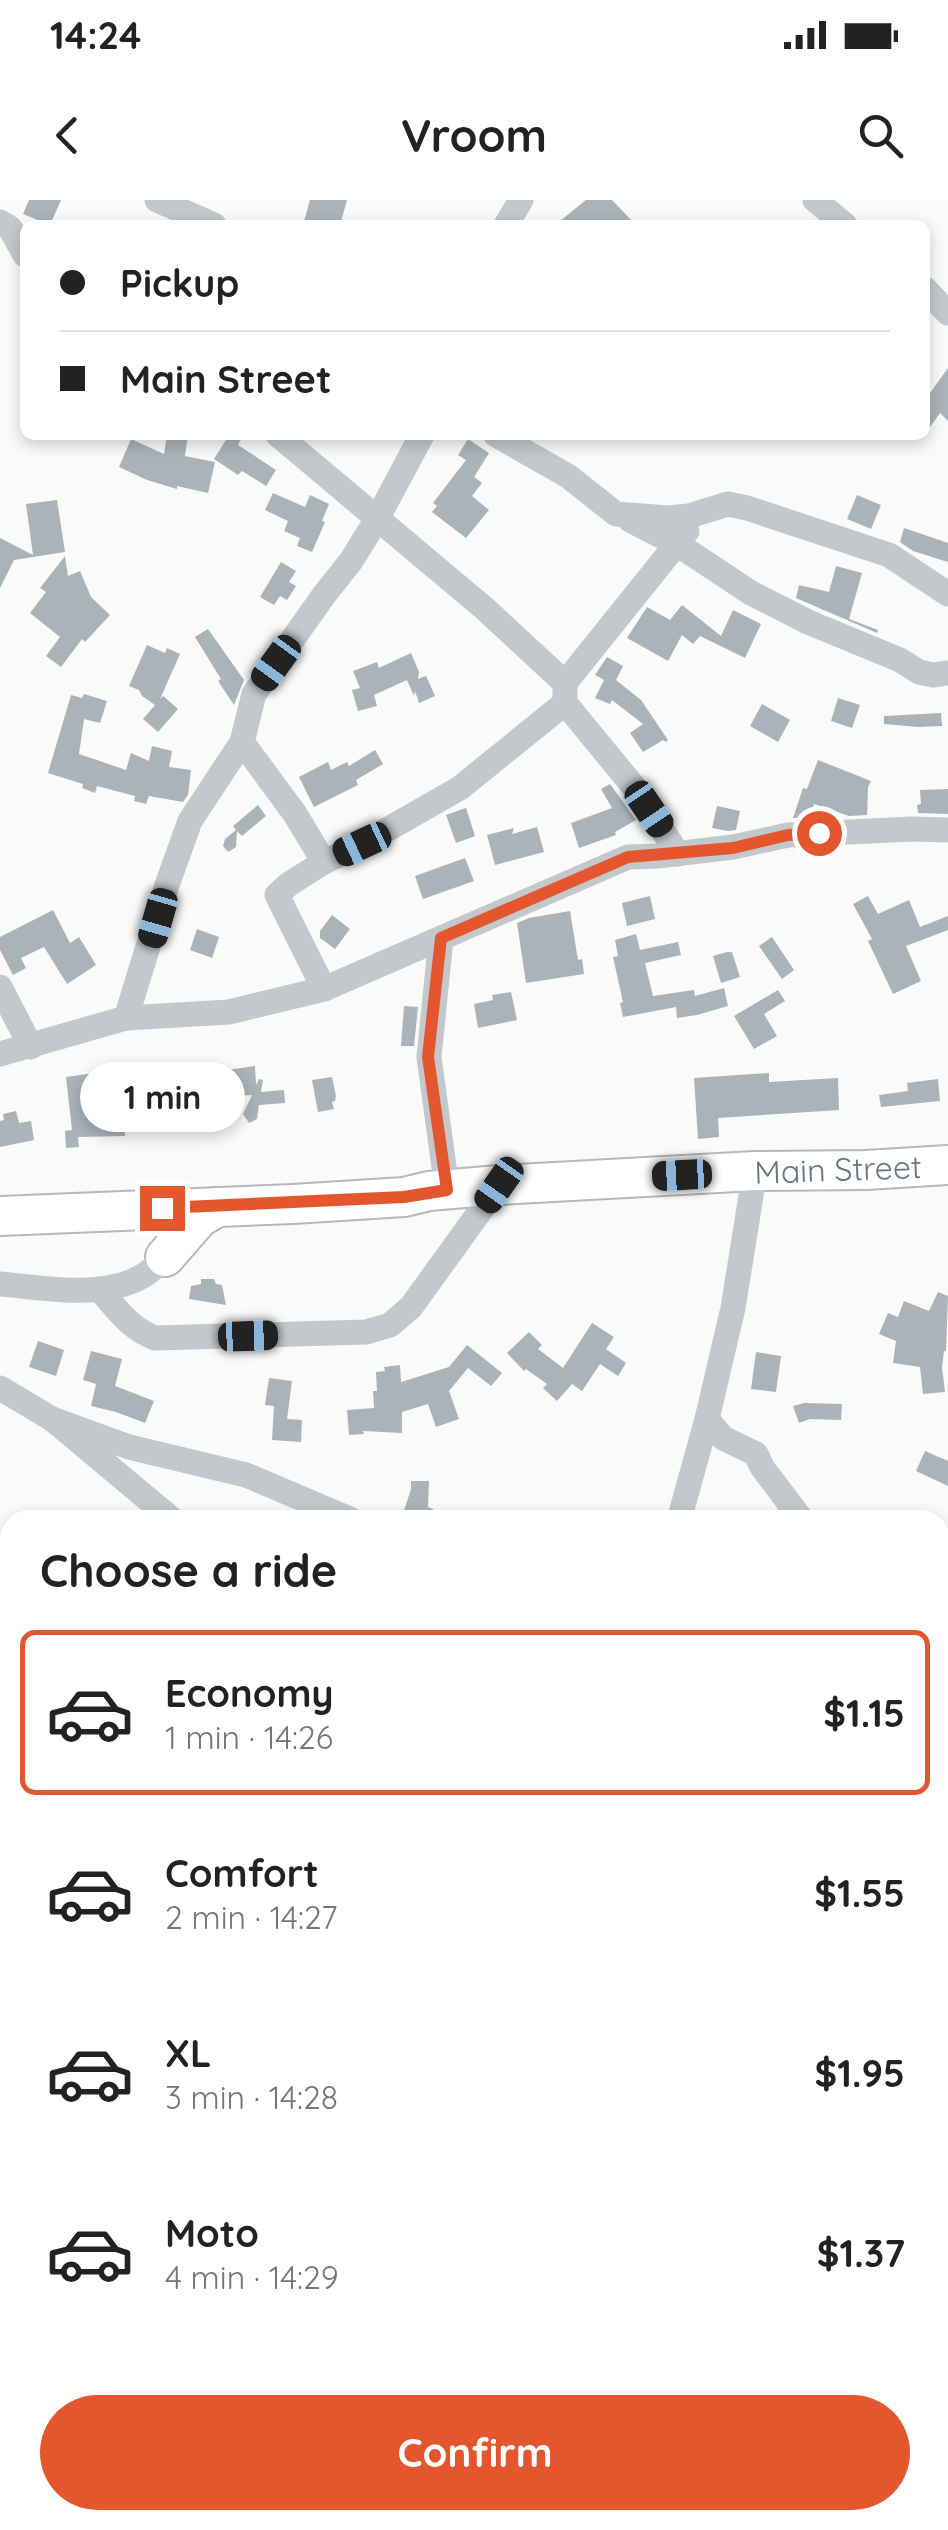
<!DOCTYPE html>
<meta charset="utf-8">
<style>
:root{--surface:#fff;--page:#f2f2f2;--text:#222;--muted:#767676;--line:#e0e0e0;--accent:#e4572e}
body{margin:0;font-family:Quicksand,sans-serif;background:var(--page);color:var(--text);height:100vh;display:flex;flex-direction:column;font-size:38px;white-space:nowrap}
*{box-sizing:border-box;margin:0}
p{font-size:32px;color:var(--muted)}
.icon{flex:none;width:55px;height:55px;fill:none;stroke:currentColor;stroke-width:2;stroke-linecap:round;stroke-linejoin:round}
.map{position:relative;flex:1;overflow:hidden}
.drawer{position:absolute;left:0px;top:1310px;width:950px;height:1020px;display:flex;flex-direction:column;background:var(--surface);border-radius:30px 30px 0 0;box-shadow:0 5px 15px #0003}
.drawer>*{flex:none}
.banner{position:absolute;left:20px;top:20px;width:910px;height:220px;border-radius:15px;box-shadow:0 5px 15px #0003;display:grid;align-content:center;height:220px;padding:0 40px;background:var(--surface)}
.end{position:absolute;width:45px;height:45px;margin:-22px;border:12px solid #e4572e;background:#fff;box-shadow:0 0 0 5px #fff}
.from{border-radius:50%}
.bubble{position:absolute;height:70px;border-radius:35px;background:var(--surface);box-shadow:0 5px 15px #0003;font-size:32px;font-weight:700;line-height:70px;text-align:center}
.car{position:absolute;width:30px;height:60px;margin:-30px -15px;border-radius:12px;box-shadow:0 0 8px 2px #0007;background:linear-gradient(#222 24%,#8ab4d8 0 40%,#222 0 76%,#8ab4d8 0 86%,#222 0)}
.banner b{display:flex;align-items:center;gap:35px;height:95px;font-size:38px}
.banner b+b{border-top:2px solid var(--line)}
.banner i{width:25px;height:25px;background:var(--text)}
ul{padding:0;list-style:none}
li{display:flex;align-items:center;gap:30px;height:165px;margin:0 20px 15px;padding:0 20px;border:5px solid transparent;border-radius:15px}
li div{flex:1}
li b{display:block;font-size:38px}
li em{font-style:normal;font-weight:700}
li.active{border-color:var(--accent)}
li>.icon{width:90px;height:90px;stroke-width:1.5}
h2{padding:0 40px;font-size:45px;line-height:120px}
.button{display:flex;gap:20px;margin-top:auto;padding:20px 40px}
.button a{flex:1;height:115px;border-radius:60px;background:var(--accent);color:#fff;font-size:40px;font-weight:700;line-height:115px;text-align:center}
.status{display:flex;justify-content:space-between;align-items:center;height:70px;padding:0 50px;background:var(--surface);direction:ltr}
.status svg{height:28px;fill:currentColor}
header{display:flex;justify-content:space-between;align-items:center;height:130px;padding:0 40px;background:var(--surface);font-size:45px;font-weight:700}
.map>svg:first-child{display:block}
.building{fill:#aab3b9}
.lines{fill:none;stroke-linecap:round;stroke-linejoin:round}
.highway-casing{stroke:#b4b9bd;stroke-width:42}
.minor{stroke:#c3c8cc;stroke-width:25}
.highway{stroke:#fff;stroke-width:38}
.route{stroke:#e4572e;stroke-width:12}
.labels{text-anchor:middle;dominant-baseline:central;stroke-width:10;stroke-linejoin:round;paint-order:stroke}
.street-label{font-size:32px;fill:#657683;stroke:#fff}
</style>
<div class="status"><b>14:24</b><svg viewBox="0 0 49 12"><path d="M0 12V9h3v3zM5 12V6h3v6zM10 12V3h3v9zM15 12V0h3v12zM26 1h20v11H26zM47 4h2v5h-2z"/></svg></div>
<header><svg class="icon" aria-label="back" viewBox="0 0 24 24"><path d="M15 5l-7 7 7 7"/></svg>Vroom<svg class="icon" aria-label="search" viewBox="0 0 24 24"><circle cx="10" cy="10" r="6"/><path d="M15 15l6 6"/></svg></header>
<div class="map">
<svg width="948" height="2330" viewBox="0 0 948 2330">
<rect width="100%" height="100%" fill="#fafaf8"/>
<g class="building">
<path d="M29,0H61L50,25L23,14Z"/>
<path d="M310,0H347L340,25H303Z"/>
<path d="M586,0H612L636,25H555Z"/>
<path d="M948,168V221L940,213L925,234V200Z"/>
<path d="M167,235H188L185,256L215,262L208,293L177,286V289L147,280L119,267L131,239L164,254Z"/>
<path d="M229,235H243L238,245L276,270L266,286L242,271L238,275L214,259Z"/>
<path d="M468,239L489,253L474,277L482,283L472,296L489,310L466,338L432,312L437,306L433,303L466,260L458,255Z"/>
<path d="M273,293L305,307L310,295L329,304L322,321L325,322L312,352L297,346L300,338L284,331L288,321L265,310Z"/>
<path d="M857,295L881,305L871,329L847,319Z"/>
<path d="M57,300L65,352L14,360L0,388V338L33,355L26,304Z"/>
<path d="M904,328L948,343V362L913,351L900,342Z"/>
<path d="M65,356L68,376L80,371L91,397L110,415L85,442L82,439L61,467L46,456L60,437L30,413L46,392L40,388Z"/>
<path d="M281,362L296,371L289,382L296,386L287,400L280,396L274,405L260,397Z"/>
<path d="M836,366L862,373L849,419L878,430L877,433L796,398L799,385L829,392Z"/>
<path d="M682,405L721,436L733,410L761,424L745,458L700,436L693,444L682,435L668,461L627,438L647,407L670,420Z"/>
<path d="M208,429L244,480L234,505L218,481L221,479L195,437Z"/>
<path d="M147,445L165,453L167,448L180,454L160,499L163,496L178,509L158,532L143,519L155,505L142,496L139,490L129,486Z"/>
<path d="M411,453L419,472L418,479L426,476L435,496L419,503L415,491L414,496L407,480L374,495L377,506L358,511L352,490L360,488L353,471L377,462L379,468Z"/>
<path d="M607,457L623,466L616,480L641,500L668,540L666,542L663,540L643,552L630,533L643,524L612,500L610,504L595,498L604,480L595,475Z"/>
<path d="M84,494L107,501L100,523L84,519L79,554L126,570L131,553L149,561L152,546L172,551L169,567L191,570L188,595L183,602L149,596L146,604L134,601L135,596L97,586L95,593L82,588L83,584L48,573L71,495L82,498Z"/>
<path d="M838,498L860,505L852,528L831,521Z"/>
<path d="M762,504L790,520L778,542L750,526Z"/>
<path d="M941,513L942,526L918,527L884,524V516Z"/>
<path d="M375,550L383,564L356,580L358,585L314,607L299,577L328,562L331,570L347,562L349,566Z"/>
<path d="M818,560L871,581L868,587L867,615L849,616L814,604L809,618H793L803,588L807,589Z"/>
<path d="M610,584L636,620L615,632L616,635L579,648L571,623L612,608L601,589Z"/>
<path d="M948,589V614L918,613L917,605L921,604L920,590Z"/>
<path d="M258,605L266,616L242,636L237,631L236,647L228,652L223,646L225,639L236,630L233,626Z"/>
<path d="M717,606L740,611L736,630L728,631L712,628Z"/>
<path d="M466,608L475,636L456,643L446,615Z"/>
<path d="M537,627L544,652L495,665L487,635L514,628L512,634Z"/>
<path d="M465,658L474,681L423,699L415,676Z"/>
<path d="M650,696L655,719L627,726L622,703Z"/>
<path d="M868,696L878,714L909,700L920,727L948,716V730L906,746L921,781L893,794L868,741L872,739L853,704Z"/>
<path d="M53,710L70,743L79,737L96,765L67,784L44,747L21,758L26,768L13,775L0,750V737Z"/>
<path d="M570,711L578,760L582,759L584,774L526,783L517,723L529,718Z"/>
<path d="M332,715L350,729L335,749L320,738V731Z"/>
<path d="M197,729L219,737L212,758L190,750Z"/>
<path d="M636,734L640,750L678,742L681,755L645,763L653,796L694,790L695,796L724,788L728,806L697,815L677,818L676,807L623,817L620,803L623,802L613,757L618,756L615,740Z"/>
<path d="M772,737L794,770L782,779L759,746Z"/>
<path d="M727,752H732L740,777L721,783L713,756Z"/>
<path d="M778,790L785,801L764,814L777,836L754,849L734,816Z"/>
<path d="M511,792L517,820L478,828L474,804L493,800L492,795Z"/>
<path d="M404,806L418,807L414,846H401Z"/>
<path d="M255,866L256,885L259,879L263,880L261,892L284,890L285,903L259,905L257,919L249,923L243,914L252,895L216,897L218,908L185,913L182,889L193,887L191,875Z"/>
<path d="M101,872L106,912L124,911L125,936L78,937L79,947L66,948L65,931L72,930L66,877Z"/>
<path d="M769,873V882L838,878L839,910L718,918L719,937L698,939L694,878Z"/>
<path d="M332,877L336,896L335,901L332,902L334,909L318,912L312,880Z"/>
<path d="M938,879L940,901L881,907L879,895L908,891L907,883Z"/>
<path d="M16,911L19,923L31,921L34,940L0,947V921L4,920L3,914Z"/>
<path d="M201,1079H214L216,1084L222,1085L226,1105L189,1099L191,1086L201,1084Z"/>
<path d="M938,1092L948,1096L946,1151H944L942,1167L945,1192L923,1194L920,1167L893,1163L896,1141L879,1134L888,1113L898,1117L904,1101L929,1111Z"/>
<path d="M592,1123L614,1137L606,1149L626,1163L618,1176L600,1164L582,1191L572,1184L557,1201L543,1188L547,1184L526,1169L524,1171L507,1153L529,1132L542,1145L538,1149L563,1168Z"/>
<path d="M38,1141L64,1150L56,1176L29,1167Z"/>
<path d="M467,1145L502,1173L491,1186L468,1168L449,1191L459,1219L436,1227L428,1204L402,1212V1233L363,1231L364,1234L349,1235L347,1210L374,1208L373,1191H377L376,1172L385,1171L384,1167L400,1165L401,1182L449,1167Z"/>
<path d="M91,1151L122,1159L115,1186L154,1201L145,1223L116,1212L91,1206L96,1184L83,1180Z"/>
<path d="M756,1152L781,1156L776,1192L751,1189Z"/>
<path d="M269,1178L292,1181L287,1219L302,1220L301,1242L272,1240L274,1206L265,1205Z"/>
<path d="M804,1203L842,1204L841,1220L810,1219L799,1223L793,1206Z"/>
<path d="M925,1251L948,1261V1286L916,1271Z"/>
<path d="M411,1281H429L428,1307L433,1309L430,1320H401L411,1289Z"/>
</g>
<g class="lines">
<g class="highway-casing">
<g id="highway">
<path d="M0,1016L293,1004L404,997L429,991L499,985L755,971L866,970L948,965"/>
<path d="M165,1057L199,1018L217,1007"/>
</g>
</g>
<g class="minor">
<path d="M157,0L214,25"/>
<path d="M815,0L845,25"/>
<path d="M0,22L10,28L25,55"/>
<path d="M506,25L521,0"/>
<path d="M925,89L948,113"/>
<path d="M278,235L484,408L565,483V503L634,587L678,654"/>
<path d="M496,235L568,276L616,314L668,318L689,316L728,304L747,308L889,355L948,394"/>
<path d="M630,320L677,344L751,393L808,422L900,460L919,472L933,475L948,473"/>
<path d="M565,483L687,331"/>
<path d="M242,542L295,614L324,662"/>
<path d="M441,738L429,857L447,989"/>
<path d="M0,787L31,847"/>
<path d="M324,789L277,695L289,684L324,662L362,644L460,588L565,503"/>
<path d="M126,818L229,812L324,789L628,657L658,656L733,647L788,635L912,629L948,630"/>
<path d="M0,854L126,818L167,685L190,621L242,542L254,494L324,395L351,361L377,319L422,235"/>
<path d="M0,1084C57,1089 141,1107 172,1044"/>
<path d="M100,1090C118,1110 129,1128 155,1138L366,1132L390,1125L411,1107L499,985"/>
<path d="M0,1188L52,1219L173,1320"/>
<path d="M52,1219L129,1247L246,1275L352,1320"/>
<path d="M707,1219L723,1238L756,1254L762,1267L802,1320"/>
<path d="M679,1320L707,1219L733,1108L755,971"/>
<path d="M0,1389L10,1400"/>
<path d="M940,1455L948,1465"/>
<path d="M940,1617L948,1619"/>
<path d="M0,1731L10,1725"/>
<path d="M0,1955L10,1956"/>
<path d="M940,2011L948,2009"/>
<path d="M0,2192H10"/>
<path d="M679,2320L692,2330"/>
<path d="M521,2330L522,2320"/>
</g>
<use href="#highway" class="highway"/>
</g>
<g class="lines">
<path class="route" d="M162,1008L404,997L447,990L428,857L441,738L628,657L733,648L788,635L819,633"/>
</g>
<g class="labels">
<g class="street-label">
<text transform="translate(838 969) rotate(-2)">Main Street</text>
</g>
</g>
</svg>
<i class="end from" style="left:819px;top:633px"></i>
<i class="end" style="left:162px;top:1008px"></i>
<div class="bubble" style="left:80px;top:862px;width:165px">1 min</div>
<i class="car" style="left:276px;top:463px;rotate:216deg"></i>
<i class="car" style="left:649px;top:609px;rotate:146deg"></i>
<i class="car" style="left:362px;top:644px;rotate:245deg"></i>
<i class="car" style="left:158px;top:718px;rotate:196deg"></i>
<i class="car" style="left:682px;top:975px;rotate:267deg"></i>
<i class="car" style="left:499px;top:985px;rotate:215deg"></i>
<i class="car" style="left:248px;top:1136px;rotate:88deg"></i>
<div class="banner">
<b><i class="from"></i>Pickup</b>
<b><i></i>Main Street</b>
</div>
<section class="drawer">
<h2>Choose a ride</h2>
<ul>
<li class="active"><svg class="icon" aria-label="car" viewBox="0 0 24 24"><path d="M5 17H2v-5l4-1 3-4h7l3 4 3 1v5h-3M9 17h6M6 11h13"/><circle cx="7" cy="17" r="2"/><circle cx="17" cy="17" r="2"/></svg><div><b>Economy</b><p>1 min · 14:26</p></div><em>$1.15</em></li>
<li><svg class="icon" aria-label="car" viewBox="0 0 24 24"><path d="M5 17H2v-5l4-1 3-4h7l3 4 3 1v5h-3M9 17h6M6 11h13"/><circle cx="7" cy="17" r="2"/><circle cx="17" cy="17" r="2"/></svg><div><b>Comfort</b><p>2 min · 14:27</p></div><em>$1.55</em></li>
<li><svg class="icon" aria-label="car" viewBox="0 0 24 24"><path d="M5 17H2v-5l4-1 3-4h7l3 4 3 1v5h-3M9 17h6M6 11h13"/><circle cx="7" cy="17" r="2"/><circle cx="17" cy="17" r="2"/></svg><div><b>XL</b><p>3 min · 14:28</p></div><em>$1.95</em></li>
<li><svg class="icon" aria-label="car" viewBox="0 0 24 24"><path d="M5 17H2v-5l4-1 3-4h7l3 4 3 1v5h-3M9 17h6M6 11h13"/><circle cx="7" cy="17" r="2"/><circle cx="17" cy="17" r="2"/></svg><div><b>Moto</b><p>4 min · 14:29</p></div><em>$1.37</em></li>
</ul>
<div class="button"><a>Confirm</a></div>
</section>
</div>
